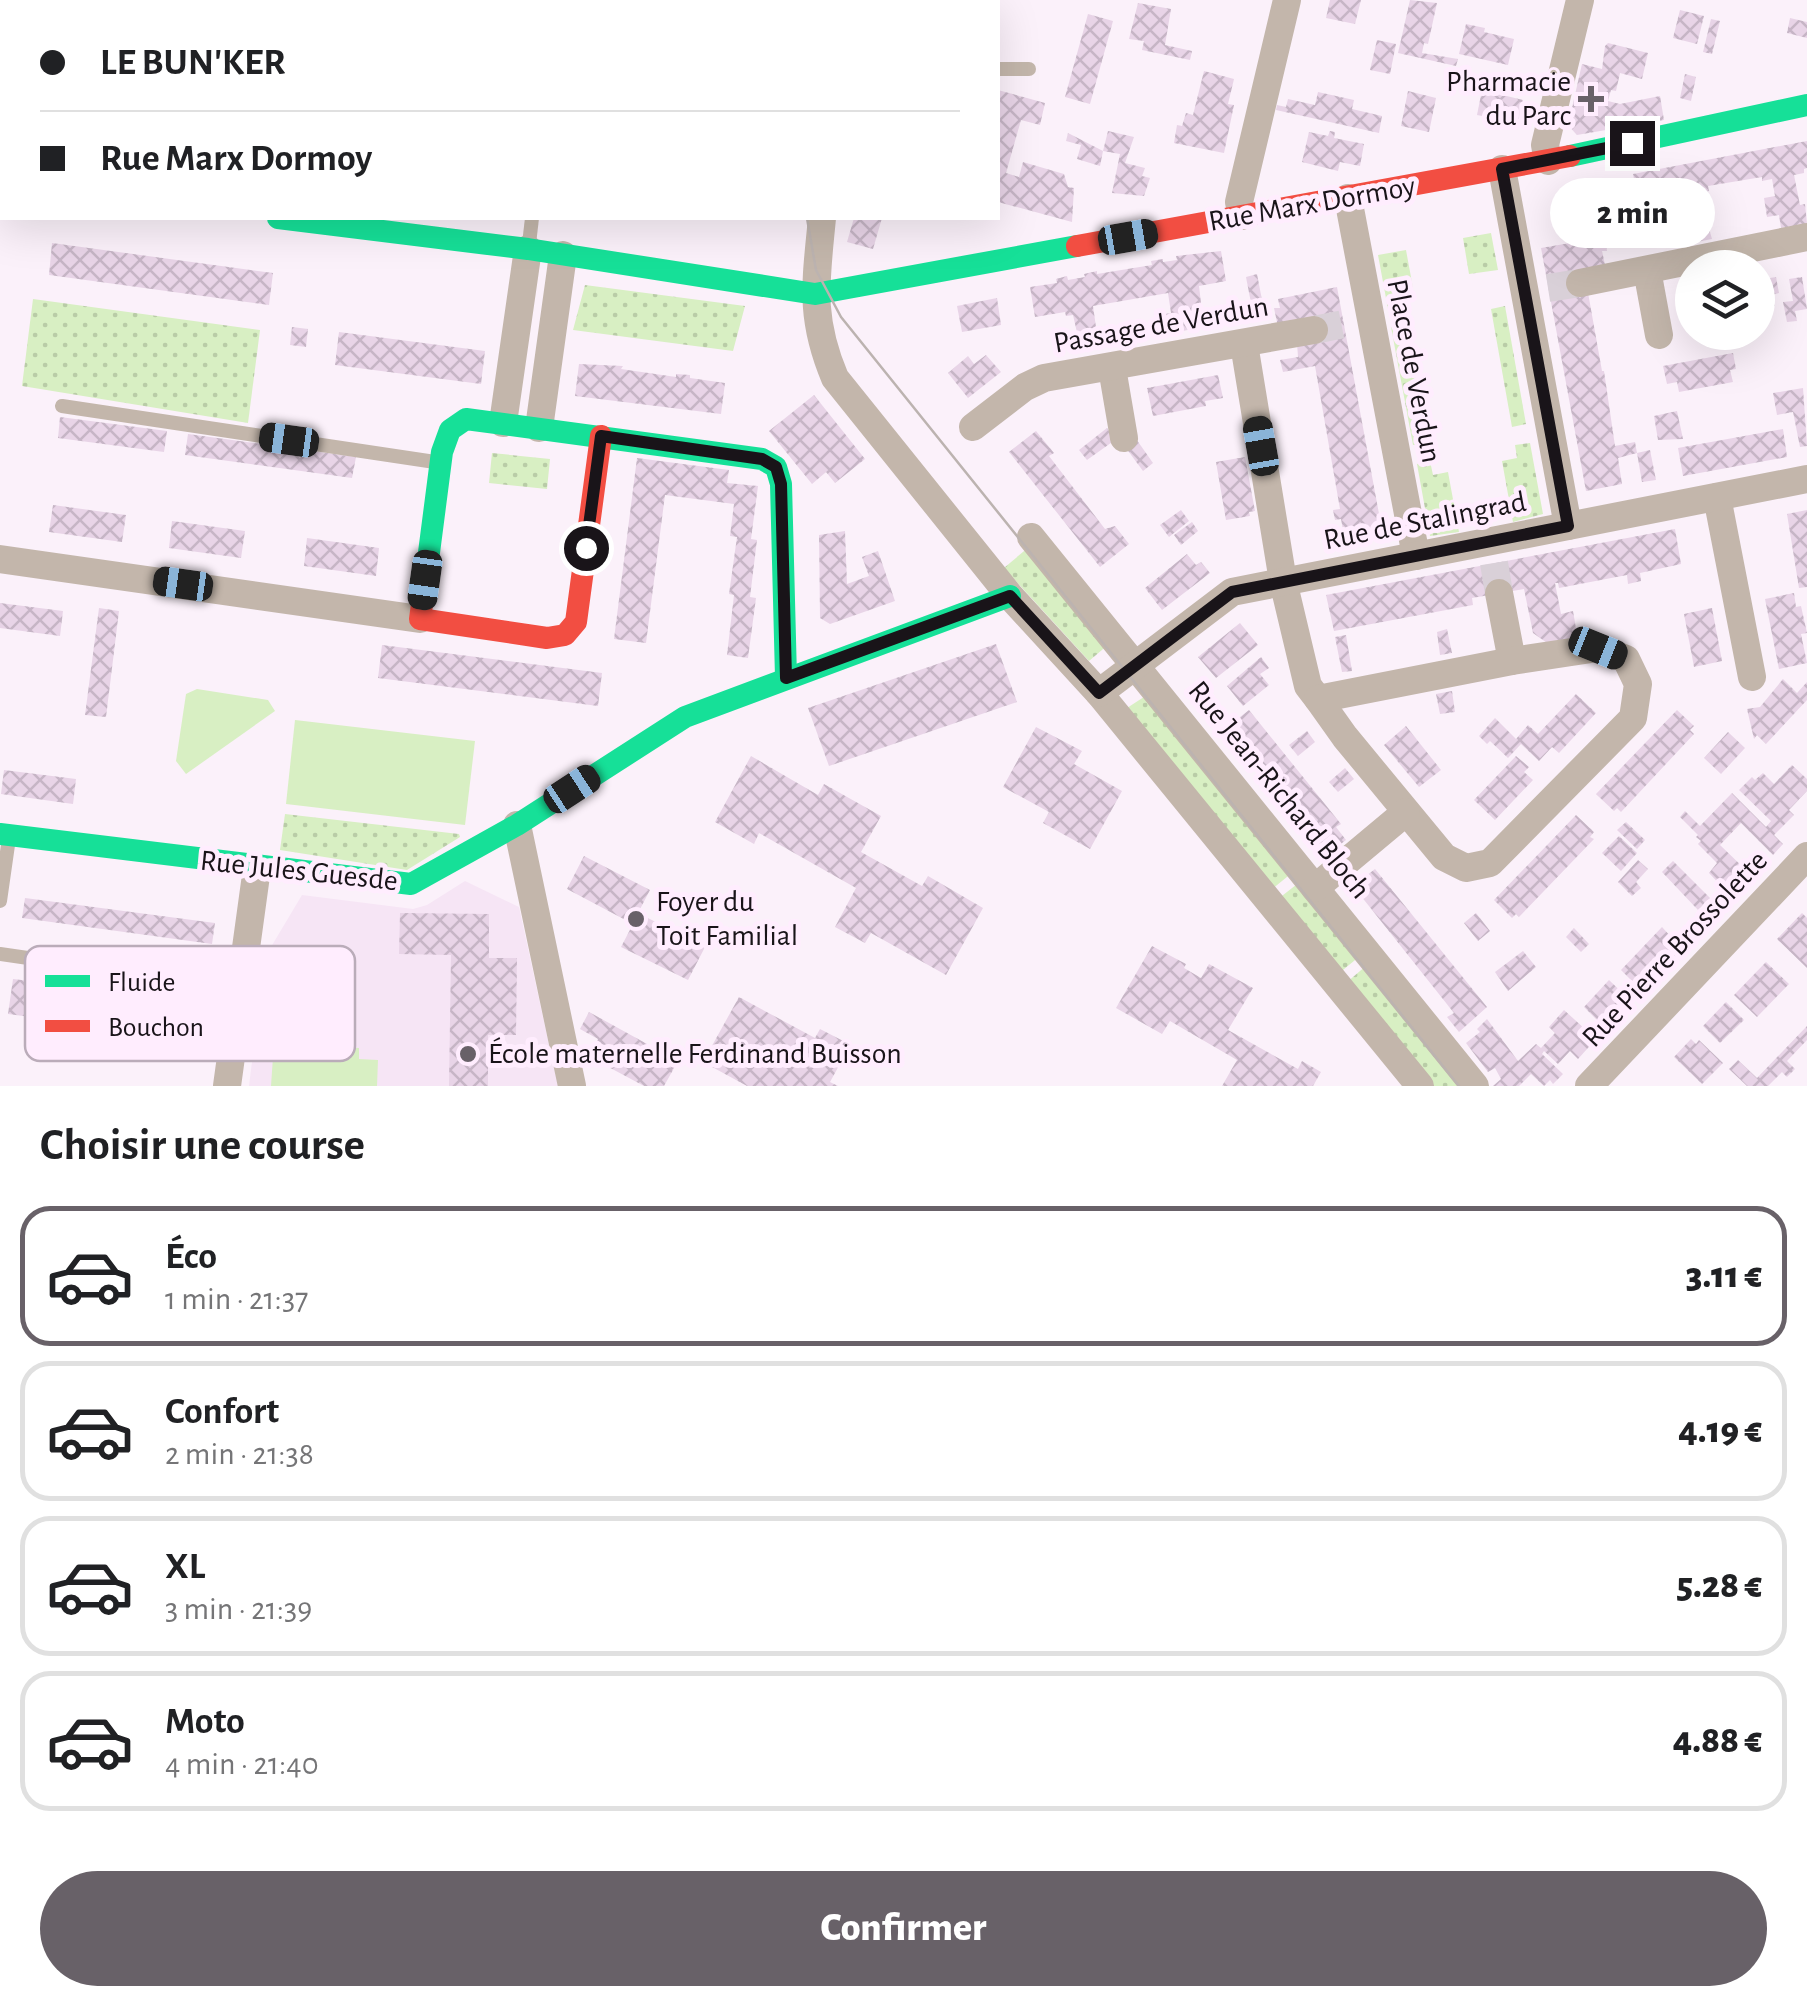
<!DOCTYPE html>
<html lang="fr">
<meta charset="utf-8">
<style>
:root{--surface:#fff;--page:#f2f2f2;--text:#202124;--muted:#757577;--line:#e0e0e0;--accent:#686168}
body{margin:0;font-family:"Alegreya Sans",sans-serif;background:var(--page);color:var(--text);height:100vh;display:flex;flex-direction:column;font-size:38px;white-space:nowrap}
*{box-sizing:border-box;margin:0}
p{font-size:32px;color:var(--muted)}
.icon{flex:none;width:55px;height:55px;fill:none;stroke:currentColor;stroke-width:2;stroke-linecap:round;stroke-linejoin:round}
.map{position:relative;height:1086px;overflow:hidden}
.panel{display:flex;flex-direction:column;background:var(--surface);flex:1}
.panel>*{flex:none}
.banner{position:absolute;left:0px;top:0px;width:1000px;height:220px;box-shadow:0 10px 40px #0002;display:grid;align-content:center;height:220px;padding:0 40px;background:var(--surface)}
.tools{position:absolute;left:1675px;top:250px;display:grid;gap:20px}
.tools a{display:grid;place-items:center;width:100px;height:100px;border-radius:50%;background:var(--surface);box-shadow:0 10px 40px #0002;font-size:50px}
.end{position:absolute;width:45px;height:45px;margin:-22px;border:12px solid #191419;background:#fff;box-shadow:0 0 0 5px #fff}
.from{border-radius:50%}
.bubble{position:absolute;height:70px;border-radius:35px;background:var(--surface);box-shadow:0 10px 40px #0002;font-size:32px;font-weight:800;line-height:70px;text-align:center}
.car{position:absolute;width:30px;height:60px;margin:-30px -15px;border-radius:12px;box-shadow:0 0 8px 2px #0007;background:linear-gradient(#222 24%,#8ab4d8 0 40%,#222 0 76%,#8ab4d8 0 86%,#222 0)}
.banner b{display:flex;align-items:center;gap:35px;height:95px;font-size:38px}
.banner b+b{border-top:2px solid var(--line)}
.banner i{width:25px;height:25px;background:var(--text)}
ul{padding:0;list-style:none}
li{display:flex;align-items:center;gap:30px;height:140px;margin:0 20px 15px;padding:0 20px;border:5px solid var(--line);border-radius:30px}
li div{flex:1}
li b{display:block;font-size:38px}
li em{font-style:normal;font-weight:800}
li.on{border-color:var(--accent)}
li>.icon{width:90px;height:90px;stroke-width:1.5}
h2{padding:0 40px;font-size:45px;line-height:120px}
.primary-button{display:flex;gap:20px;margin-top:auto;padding:20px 40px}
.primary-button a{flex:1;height:115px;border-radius:60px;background:var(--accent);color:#fff;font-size:40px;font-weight:800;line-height:115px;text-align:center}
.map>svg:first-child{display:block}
.built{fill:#f6e5f5}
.grass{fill:url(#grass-dots)}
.park{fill:#d8efc3}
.building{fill:url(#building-cross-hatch)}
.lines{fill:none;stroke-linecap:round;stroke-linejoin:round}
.street-tunnel{stroke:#d9d0d8;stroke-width:28;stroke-dasharray:28 14;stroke-linecap:butt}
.lane{stroke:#c3b6ab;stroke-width:14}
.street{stroke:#c3b6ab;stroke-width:28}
.fast{stroke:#16e098;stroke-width:22}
.jam{stroke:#f24e42;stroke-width:22}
.tram{stroke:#bcb3b0;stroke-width:2.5}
.route{stroke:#191419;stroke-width:12}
.poi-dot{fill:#686168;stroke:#ffedfe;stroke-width:4}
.labels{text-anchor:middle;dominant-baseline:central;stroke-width:10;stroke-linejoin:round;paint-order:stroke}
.poi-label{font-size:30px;fill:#191419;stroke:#ffedfe;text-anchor:start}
.street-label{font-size:30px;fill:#191419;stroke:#ffedfe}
.key{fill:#ffedfe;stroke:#baacb9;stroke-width:2.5}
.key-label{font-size:28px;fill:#191419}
</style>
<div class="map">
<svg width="1807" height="1086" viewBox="0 0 1807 1086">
<defs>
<pattern id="grass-dots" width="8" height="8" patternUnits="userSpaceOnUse" patternTransform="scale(2.5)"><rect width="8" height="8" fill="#d8efc3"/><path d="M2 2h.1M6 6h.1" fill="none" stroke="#b9cca7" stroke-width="1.8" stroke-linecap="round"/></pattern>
<pattern id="building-cross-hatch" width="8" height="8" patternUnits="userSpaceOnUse" patternTransform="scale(2.5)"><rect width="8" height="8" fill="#e8d4e7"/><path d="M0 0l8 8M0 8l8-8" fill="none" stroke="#c6b5c6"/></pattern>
</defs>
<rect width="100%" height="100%" fill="#fbf1fa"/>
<path class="built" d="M465,881L519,907L558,1086H249L265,957L302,895L413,909L427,905Z"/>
<g class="grass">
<path d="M1491,233L1498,270L1469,274L1463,238Z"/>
<path d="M1406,250L1413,288L1400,290L1403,307L1388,309L1378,255Z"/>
<path d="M585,285L745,306L733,351L573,330Z"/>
<path d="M33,299L260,330L248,423L22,386Z"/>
<path d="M1505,306L1526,424L1512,427L1491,309Z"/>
<path d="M1406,325L1427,443L1413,445L1391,327Z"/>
<path d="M1530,443L1543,514L1513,522L1502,461L1517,458L1515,445Z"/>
<path d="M492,453L550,459L547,489L489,483Z"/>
<path d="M1430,461L1433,475L1448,472L1459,532L1430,536L1417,464Z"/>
<path d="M1030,546L1109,644L1089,661L1004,568Z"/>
<path d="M1150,693L1293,872L1271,890L1127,708Z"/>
<path d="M285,814L459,834L460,837L407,870L280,850Z"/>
<path d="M1301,881L1360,956L1338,974L1278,899Z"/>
<path d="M1367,965L1465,1086H1430L1346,983Z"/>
</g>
<g class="park">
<path d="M197,689L268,700L275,711L186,774L176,761L186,694Z"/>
<path d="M295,720L475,741L465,825L286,804Z"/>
<path d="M274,1042L359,1048V1059L378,1060L377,1086H271Z"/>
</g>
<g class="building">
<path d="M1330,0H1361L1355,24L1326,18Z"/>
<path d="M1410,0L1437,3L1428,44L1424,43L1422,53L1458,59L1456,66L1398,53Z"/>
<path d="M1138,3L1171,9L1165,45L1192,51L1190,60L1142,50L1144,41L1129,39Z"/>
<path d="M1680,10L1704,16L1697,44L1673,38Z"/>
<path d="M1088,14L1113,21L1090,104L1065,97Z"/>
<path d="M1790,18L1807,22V38L1787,33Z"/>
<path d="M1711,19L1720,21L1712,54L1703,52Z"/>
<path d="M1466,24L1485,28L1484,32L1514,39L1508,65L1459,54Z"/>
<path d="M1377,40L1396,44L1390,74L1370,70Z"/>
<path d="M1608,43L1648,53L1642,79L1620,73L1616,91L1611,90L1608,101L1620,104L1660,96L1664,120L1577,135L1568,125L1582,64L1602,69L1605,46Z"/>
<path d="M1204,71L1234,79L1228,104L1234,105L1224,153L1174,143L1177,125L1182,126L1186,113L1193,115Z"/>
<path d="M1685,74L1696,77L1691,101L1680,98Z"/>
<path d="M998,90L1045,103L1040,125L1021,120L1006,173L1019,177L1023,162L1064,174L1068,187L1074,188L1072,222L998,202Z"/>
<path d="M1482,90L1523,100L1518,123L1477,115Z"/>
<path d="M1408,91L1436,98L1429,132L1401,126Z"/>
<path d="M1318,92L1354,100L1352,109L1382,116L1379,133L1276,110L1277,105L1286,107L1288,99L1315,105Z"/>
<path d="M1108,131L1134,137L1125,163L1145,168L1142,176L1150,178L1144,196L1112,193L1120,154L1103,151Z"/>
<path d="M1330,131L1335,132L1334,138L1364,144L1360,166L1340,162L1338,171L1302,162L1309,132L1328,136Z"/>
<path d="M1068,133L1103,151L1100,166L1077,159L1081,145L1066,141Z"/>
<path d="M1807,141V168L1804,169V173L1794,175L1800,205L1805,204L1807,224L1781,228L1779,215L1767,217L1764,198L1775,196L1772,179L1762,181V177L1708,186L1709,191L1699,193L1712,239L1681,245L1676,218L1681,217L1677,198L1667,199L1666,195L1640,200L1641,208L1622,212L1617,187L1635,184L1633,174Z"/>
<path d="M854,218H882L873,249L847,242Z"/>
<path d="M1605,237L1607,251H1602L1606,269L1587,287L1602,371H1604L1615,446L1635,442L1637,453L1618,458L1622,484L1586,491L1541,248Z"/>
<path d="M52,243L273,273L269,305L49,275Z"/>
<path d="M1221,251L1226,281L1199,286L1201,303L1193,305L1195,312L1204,310L1207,326L1163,335L1159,315L1171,313L1168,293L1093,306L1096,327L1102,326L1106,345L1081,350L1073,315L1066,316L1065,312L1035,317L1030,287L1057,283L1056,279L1067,276L1068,280L1085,277L1084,274L1097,271V274L1152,265L1151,261L1163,259V262L1177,260L1176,256Z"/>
<path d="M1257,274L1262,300L1251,303L1246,277Z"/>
<path d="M1776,277L1779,293L1772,295L1775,306L1758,310V280Z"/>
<path d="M1802,277L1807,309L1795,311L1797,321L1787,322L1783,302L1793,301L1789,279Z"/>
<path d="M1337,287L1382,530L1344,536L1341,519L1335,520L1333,510L1340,509L1315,366L1283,372L1280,360L1298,357L1297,343L1278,327L1274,308H1280L1278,299Z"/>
<path d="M997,298L1001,325L962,332L957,306Z"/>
<path d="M292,327L308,329L306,347L290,345Z"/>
<path d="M339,332L485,351L481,384L335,365Z"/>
<path d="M1733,353L1736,369L1730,370L1733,382L1679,392L1677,382L1667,384L1663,366Z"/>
<path d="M986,355L1001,372L968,398L948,373L968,356L974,364Z"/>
<path d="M579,364L623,366L621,369L676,377V374L690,375V378L725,383L721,414L575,396Z"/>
<path d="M1218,375L1223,398L1205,401L1206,406L1153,416L1147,388Z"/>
<path d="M1803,388L1807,446L1800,447L1793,412L1777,415L1773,393Z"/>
<path d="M814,395L865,459L835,483L826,472L812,484L769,431Z"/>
<path d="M1677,411L1683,439L1658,440L1654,416Z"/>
<path d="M60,417L167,431L164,452L58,438Z"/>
<path d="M1107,428L1115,440L1087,460L1079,450Z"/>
<path d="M1783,429L1787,457L1683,476L1678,448Z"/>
<path d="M1036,431L1054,453L1049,456L1105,529L1115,526L1129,544L1100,567L1009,452Z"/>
<path d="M188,434L356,457L352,478L185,455Z"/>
<path d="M1134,436L1153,463L1143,471L1123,444Z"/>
<path d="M1650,450L1656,480L1642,482L1637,453Z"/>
<path d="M1245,457L1255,511L1249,512L1250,516L1226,520L1216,462Z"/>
<path d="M637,458L729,470L727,483L758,486L751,539L757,540L750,597L756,598L748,658L727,655L734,595L729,594L737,537L730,536L734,504L665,495L646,643L614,639Z"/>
<path d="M53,505L126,515L122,542L49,532Z"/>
<path d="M1181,510L1189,521L1169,537L1160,525Z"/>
<path d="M1807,510V587L1799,588L1787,514Z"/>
<path d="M172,521L245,531L241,558L169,548Z"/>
<path d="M1192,522L1198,531L1181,545L1174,535Z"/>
<path d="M1675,529L1681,564L1640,573L1641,581L1628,584L1627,575L1559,588L1558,583H1555L1561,614L1573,611L1578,640L1550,645L1533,633L1524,589L1472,598L1473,605L1334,631L1326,595Z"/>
<path d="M845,531L847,584L869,576L862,557L878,551L895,601L830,624L820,618L819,535Z"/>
<path d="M307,538L379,548L376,576L304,566Z"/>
<path d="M1187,554L1196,565L1201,562L1210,573L1162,610L1145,588Z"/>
<path d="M1794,593L1796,607L1801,606L1807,633L1801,634L1807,663L1779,669L1765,599Z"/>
<path d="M0,603L63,611L60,636L0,628Z"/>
<path d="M99,608L119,611L106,717L85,715Z"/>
<path d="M1712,608L1722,661L1694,667L1684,614Z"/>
<path d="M1240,623L1258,645L1216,678L1198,657Z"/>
<path d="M1447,629L1452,653L1440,655L1437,632Z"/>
<path d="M1346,635L1352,671L1342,672L1335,637Z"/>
<path d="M996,644L1017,702L829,766L808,708Z"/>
<path d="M382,645L602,673L598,706L378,678Z"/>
<path d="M1261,657L1269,668L1260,674L1269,685L1243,706L1227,686Z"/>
<path d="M1783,679L1797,693L1807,682V700L1766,744L1757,735L1754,739L1747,709L1760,707Z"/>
<path d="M1452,691L1455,712L1440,714L1436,694Z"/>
<path d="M1576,694L1596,713L1559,753L1552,747L1539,761L1521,744L1508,758L1490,741L1487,744L1479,736L1495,718L1516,739L1528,725L1538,734Z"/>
<path d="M1249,710L1341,824L1336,827L1346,840L1328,854L1226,728Z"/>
<path d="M1677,710L1694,726L1690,730L1694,734L1621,812L1617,808L1614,811L1596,794Z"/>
<path d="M1406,726L1441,770L1419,787L1384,745Z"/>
<path d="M1036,727L1082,751L1074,764L1122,791L1090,849L1043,823L1049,812L1003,787Z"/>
<path d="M1307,731L1315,742L1298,756L1289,745Z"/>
<path d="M1728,732L1745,748L1721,774L1704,758Z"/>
<path d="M751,756L818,795L824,784L881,816L861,852L922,886L928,876L983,908L946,975L871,933L865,943L835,927L856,888L759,833L754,844L715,822Z"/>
<path d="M1516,756L1529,767L1524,772L1533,780L1495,820L1474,800Z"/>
<path d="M1792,765L1807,779V791L1789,810L1794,815L1774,835L1783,844L1773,855L1741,823L1720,845L1748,872L1728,893L1709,873L1717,863L1698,844L1701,841L1696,837L1698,835L1680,817L1685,811L1700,826L1732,793L1766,827L1771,821L1739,790L1752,777L1755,780L1763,773L1774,784Z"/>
<path d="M1345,768L1354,779L1338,792L1329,782Z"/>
<path d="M4,770L76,779L73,804L1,794Z"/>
<path d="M1576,815L1594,832L1590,837L1594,839L1519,917L1516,914L1512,918L1494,900Z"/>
<path d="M1626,822L1645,840L1637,849L1617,830Z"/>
<path d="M1619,836L1637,853L1621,871L1602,853Z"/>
<path d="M584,856L650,890L638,913L705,947L688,980L621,947L633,924L567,889Z"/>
<path d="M1638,860L1648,869L1636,882L1641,888L1632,896L1618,882Z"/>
<path d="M1673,861L1710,898L1698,910L1662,872Z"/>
<path d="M1375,869L1487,1007L1459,1032L1447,1017L1454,1013L1353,886Z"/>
<path d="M25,898L215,923L212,944L22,918Z"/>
<path d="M400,913L489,914V958H517L516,1035H488V1086H449L451,955L399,954Z"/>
<path d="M1476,913L1490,931L1478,941L1464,923Z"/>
<path d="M1802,913L1807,918V968L1777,939Z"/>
<path d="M1662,927L1673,939L1678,937L1683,942V949L1642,991L1621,970Z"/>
<path d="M1574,928L1589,944L1581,952L1566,937Z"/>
<path d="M1152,946L1186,964L1184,968L1201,978L1209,964L1253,988L1228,1030L1298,1069L1302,1061L1321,1072L1313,1086H1222L1237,1060L1170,1021L1162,1034L1116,1008Z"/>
<path d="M1523,951L1536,967L1508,991L1495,972Z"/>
<path d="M1766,962L1789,984L1757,1017L1734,995Z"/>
<path d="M39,976L53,977L52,984L101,990L102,984L116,986L115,992L165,999L166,992L180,994L179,1001L204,1004L199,1039L8,1014L13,979L38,982Z"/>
<path d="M1609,980L1632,1002L1604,1027L1584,1007Z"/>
<path d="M739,997L815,1038L820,1029L851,1045L846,1053L851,1055L845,1064L841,1062L830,1082L838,1086H747L703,1062Z"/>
<path d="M1726,1002L1744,1020L1720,1043L1703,1026Z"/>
<path d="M1564,1010L1596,1039L1578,1059L1570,1051L1558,1064L1544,1051L1542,1054L1563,1074L1553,1084L1550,1080L1544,1086L1531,1074L1519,1086H1493L1501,1079L1495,1068L1488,1072L1466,1043L1480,1032L1477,1029L1487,1019L1518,1061L1536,1044L1541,1048L1555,1033L1549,1027Z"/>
<path d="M589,1012L678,1061L664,1086H644L588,1056L598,1039L580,1029Z"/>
<path d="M1807,1026V1040L1787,1061L1795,1069L1787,1077L1782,1072L1768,1086H1747L1729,1069L1738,1060L1757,1078Z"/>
<path d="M1691,1039L1696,1044L1699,1040L1723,1063L1702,1084L1674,1057Z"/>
</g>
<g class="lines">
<g class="street-tunnel">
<path d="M1548,288L1580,283"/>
<path d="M1314,330L1344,324"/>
<path d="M1494,563L1499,593"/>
</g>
<g class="lane">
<path d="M133,2V0"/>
<path d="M363,2V0"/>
<path d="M560,2V0"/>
<path d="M998,69H1029"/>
<path d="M529,244L532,218"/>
<path d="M62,406L435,462"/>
<path d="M0,901L9,838"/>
<path d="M0,954L241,989"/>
</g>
<g class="street">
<path d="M427,2V0"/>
<path d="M878,2L879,0"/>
<path d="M1548,161L1545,145L1580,0"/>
<path d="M1502,169L1568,526"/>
<path d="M0,178H2"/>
<path d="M1348,198L1416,556"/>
<path d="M1242,216L1239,202L1287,0"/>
<path d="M822,218C816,282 809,316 835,378L1010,596L1099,693L1420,1086"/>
<path d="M1647,270L1659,335"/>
<path d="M1580,283L1807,237"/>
<path d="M1244,344L1283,581L1308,686L1318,699"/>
<path d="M1112,368L1124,438"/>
<path d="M503,423L528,249"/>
<path d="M973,427L1025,387L1044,378L1314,330"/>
<path d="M539,428L563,255"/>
<path d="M1717,497L1752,677"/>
<path d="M1031,537L1475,1086"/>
<path d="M0,559L420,619"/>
<path d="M1499,593L1512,661"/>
<path d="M1598,648L1626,659L1638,684L1633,718L1490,863L1466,868L1444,857L1345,737L1318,699L1512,661Z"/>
<path d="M1099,693L1232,592L1807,479"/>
<path d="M517,825L572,1086"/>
<path d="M1315,888L1406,812"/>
<path d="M227,1086L257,868"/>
<path d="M1589,1086L1807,856"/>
</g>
<g class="fast">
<path d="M1570,156L1807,105"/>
<path d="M278,218L528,249L815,294L1077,246"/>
<path d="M427,568L442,452L450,430L466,419L762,459L776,467L781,484L786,677"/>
<path d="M0,834L411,884L517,825L685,717L1010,596"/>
</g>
<g class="jam">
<path d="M1077,246L1570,156"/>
<path d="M427,568L420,619L547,638L565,635L576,622L601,436"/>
</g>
<g class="tram">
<path d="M861,2L862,0"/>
<path d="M807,218L816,270L841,317L1459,1086"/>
</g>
</g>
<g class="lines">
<path class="route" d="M586,548L601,436L762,459L776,467L781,484L786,678L1010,596L1099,693L1232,592L1568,526L1502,169L1632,143"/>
</g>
<g class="poi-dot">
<path d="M1586 84h10v10h10v10h-10v10h-10v-10h-10v-10h10z"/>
<circle cx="636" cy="919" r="10"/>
<circle cx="468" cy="1054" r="10"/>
</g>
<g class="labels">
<g class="poi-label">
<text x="1571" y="82" text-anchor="end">Pharmacie<tspan x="1571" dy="34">du Parc</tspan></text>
<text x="656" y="902">Foyer du<tspan x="656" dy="34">Toit Familial</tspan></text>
<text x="488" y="1054">École maternelle Ferdinand Buisson</text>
</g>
<g class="street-label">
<text transform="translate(1312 204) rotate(-10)">Rue Marx Dormoy</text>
<text transform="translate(1161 325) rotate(-10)">Passage de Verdun</text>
<text transform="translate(1414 371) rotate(79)">Place de Verdun</text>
<text transform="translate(1425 521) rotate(-11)">Rue de Stalingrad</text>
<text transform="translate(1279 790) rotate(51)">Rue Jean-Richard Bloch</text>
<text transform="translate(299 871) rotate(6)">Rue Jules Guesde</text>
<text transform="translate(1675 949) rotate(-47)">Rue Pierre Brossolette</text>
</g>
</g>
<rect x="25" y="946" width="330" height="115" rx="15" class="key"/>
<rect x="45" y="975" width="45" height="12" fill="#16e098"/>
<rect x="45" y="1020" width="45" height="12" fill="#f24e42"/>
<g class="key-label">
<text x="108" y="991">Fluide</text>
<text x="108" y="1036">Bouchon</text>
</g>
</svg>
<div class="tools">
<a><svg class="icon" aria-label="layers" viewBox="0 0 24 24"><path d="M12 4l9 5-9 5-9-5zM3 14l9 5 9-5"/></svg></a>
</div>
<i class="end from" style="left:586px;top:548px"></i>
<i class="end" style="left:1632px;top:143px"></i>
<div class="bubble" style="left:1550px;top:178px;width:165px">2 min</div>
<i class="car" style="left:1128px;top:237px;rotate:80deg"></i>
<i class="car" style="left:289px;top:440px;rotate:278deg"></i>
<i class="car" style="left:1261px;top:446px;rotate:350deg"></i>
<i class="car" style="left:425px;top:580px;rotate:188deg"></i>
<i class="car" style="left:183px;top:584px;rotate:278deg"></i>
<i class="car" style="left:1598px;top:648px;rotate:112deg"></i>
<i class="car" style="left:572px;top:789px;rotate:57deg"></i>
<div class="banner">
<b><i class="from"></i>LE BUN'KER</b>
<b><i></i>Rue Marx Dormoy</b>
</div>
</div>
<section class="panel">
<h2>Choisir une course</h2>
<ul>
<li class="on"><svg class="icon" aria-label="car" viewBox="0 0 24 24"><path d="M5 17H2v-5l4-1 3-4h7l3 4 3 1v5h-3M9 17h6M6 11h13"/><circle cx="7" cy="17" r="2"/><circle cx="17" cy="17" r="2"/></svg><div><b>Éco</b><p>1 min · 21:37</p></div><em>3.11 €</em></li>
<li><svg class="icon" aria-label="car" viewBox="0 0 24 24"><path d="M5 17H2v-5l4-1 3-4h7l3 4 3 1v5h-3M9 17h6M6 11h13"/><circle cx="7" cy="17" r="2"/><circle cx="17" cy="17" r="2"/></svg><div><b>Confort</b><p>2 min · 21:38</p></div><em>4.19 €</em></li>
<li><svg class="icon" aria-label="car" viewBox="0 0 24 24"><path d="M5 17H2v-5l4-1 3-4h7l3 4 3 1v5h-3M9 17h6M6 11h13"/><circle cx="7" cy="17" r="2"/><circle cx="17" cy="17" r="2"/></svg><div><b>XL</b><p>3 min · 21:39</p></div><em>5.28 €</em></li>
<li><svg class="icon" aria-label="car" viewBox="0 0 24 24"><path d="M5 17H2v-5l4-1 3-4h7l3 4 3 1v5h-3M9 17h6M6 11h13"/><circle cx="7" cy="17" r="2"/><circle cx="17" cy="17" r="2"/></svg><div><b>Moto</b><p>4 min · 21:40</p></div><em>4.88 €</em></li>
</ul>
<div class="primary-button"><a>Confirmer</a></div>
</section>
